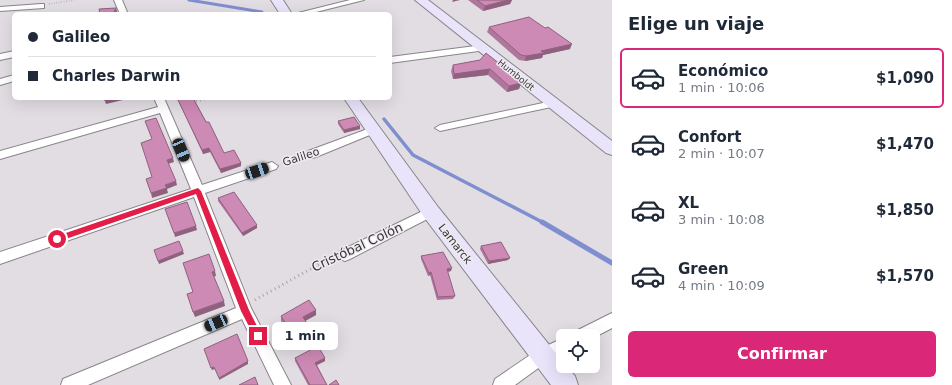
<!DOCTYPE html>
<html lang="es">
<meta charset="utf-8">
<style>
:root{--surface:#fff;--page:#f6f6f7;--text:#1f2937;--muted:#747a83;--line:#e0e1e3;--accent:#db2777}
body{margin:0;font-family:"DejaVu Sans",sans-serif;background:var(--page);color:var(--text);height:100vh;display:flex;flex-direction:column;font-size:15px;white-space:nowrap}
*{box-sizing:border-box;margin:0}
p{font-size:13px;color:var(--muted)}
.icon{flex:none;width:22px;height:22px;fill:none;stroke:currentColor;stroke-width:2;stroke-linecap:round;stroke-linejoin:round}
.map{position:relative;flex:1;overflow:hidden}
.drawer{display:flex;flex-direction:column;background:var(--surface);width:340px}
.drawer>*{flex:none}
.hud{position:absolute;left:12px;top:12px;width:380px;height:88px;border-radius:6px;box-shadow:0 4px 16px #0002;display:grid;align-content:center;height:88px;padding:0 16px;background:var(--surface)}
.tools{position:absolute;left:556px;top:329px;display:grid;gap:8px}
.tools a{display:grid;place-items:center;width:44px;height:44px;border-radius:6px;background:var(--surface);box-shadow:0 4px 16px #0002;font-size:20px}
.end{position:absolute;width:18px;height:18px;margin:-9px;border:5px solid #e11d48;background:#fff;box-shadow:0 0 0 2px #fff}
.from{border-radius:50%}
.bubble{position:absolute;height:28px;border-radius:6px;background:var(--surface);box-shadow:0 4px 16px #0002;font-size:13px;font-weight:700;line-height:28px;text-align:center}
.car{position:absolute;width:12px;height:24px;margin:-12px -6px;border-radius:5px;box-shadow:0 0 3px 1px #0007;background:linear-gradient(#222 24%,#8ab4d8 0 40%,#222 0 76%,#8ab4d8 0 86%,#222 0)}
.hud b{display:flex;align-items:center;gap:14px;height:38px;font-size:15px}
.hud b+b{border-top:1px solid var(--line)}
.hud i{width:10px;height:10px;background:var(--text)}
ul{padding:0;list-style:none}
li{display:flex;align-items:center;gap:12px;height:60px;margin:0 8px 6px;padding:0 8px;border:2px solid transparent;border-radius:6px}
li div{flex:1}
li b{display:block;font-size:15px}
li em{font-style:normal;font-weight:700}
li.active{border-color:var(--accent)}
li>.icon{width:36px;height:36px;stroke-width:1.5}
h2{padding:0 16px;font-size:18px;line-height:48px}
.button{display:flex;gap:8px;margin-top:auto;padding:8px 16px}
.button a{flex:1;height:46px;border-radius:6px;background:var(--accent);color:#fff;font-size:16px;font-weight:700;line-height:46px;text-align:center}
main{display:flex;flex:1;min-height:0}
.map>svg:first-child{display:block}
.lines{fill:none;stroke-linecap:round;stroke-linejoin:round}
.stream-far2{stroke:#7f8ecf;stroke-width:3}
.stream-far1{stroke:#7f8ecf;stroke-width:3.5}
.stream{stroke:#7f8ecf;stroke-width:5}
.minor-casing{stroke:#89858a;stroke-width:2}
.secondary-casing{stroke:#89858a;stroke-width:2}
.path-far2{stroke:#a8a5a9;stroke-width:2;stroke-dasharray:0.5 2;stroke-linecap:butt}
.path-far1{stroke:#a8a5a9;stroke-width:2.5;stroke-dasharray:1 3;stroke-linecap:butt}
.path{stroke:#a8a5a9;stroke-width:3;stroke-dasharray:1 3.5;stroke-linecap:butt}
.minor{fill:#fff;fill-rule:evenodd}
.secondary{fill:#eae4fb;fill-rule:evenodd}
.wall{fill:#b0779c}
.shaded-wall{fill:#90617f}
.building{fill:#cd8ab5;stroke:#90617f}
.route{fill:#e11d48}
.labels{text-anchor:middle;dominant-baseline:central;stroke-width:3;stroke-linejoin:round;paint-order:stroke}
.far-street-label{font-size:9px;fill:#373638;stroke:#efebf0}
.street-label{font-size:11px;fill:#373638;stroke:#efebf0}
.near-street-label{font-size:13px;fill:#373638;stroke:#efebf0}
</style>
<main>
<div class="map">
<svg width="612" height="385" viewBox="0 0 612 385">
<rect width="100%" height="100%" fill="#e2dde3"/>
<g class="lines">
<path class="stream-far2" d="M189,0L262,12"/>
<path class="stream-far1" d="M384,119L413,155L544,223"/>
<path class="stream" d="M542,222L612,263"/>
<g class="minor-casing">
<g id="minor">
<path d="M114,0H122L127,12L126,14H120Z"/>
<path d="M350,0H364L308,14H294Z"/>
<path d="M41,4H44V8L0,11V7Z"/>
<path d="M483,45L487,48L486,50L390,63V57Z"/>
<path d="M14,51V57L0,60V54Z"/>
<path d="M14,75V81L0,85V79Z"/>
<path d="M154,98H164L202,185L272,162L278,166L276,169L205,193L251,308L291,385H274L242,319L88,385H61L63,379L236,308L194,197L0,264V252L191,189L160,113L0,159V151L158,107Z"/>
<path d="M552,101L557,104L556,106L440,131L435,128L440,125Z"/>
<path d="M373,127L377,128L378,130L377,132L316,157L312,158L306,154L308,151Z"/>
<path d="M431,207L435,209L437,212L435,215L350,259L345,261L340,259L338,255L340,251Z"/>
<path d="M612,313V328L593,338V336H573L576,331Z"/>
<path d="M563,338V353L548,361L515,385H493L495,379L536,351Z"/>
</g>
</g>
<g class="secondary-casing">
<g id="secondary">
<path d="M271,0H283L292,14H280Z"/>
<path d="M415,0H428L612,141V155L606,153Z"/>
<path d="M344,98H358L438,207L563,362V366H566L575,376L578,385H551L424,217Z"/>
</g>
</g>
<path class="path-far2" d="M49,4L74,0"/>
<g class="path-far1">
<path d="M192,102L209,98"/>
<path d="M282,163L302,157"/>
</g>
<path class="path" d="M255,300L332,257"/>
<use href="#minor" class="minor"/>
<use href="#secondary" class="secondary"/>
</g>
<g class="wall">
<path d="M468,0H512L510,4L483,11Z"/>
<path d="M489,27L570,49L543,55L542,58L525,61L519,60L487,32Z"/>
<path d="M480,60L521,83L519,89L507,92L488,75L453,79L451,71L453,65Z"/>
<path d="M177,98H193L224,153L241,163V166L221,173L210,152L203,154Z"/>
<path d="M338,121L360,126V129L344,133L338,124Z"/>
<path d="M218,198L257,228L243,236L218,201Z"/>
<path d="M481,246L508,260L488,264L480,249Z"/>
<path d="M421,256L451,271L447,272L455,296L453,299L437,300L430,275L428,276L421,259Z"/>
<path d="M316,315L305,321L308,330L292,339L281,321V316Z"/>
<path d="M295,358L325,361L317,365L327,385H308L295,361Z"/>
</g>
<g class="shaded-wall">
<path d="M453,0H460L452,2Z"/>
<path d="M508,0H512L510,4L483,11L485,6Z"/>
<path d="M116,8L117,11L116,14H113Z"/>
<path d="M572,44L570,49L543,55L542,58L525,61L526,56L541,51Z"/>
<path d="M490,69L488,75L453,79L454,74Z"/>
<path d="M521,83L519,89L507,92L509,86Z"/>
<path d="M119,98H126L127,99L106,104L105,101Z"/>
<path d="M360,126V129L344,133V130Z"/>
<path d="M209,148L210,152L203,154L202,150Z"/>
<path d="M173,158L174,162L168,164L167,160Z"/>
<path d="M241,163V166L221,173L220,169Z"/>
<path d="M176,181L177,185L167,189L168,193L152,198L151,193L165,185Z"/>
<path d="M257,225V228L243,236L242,233Z"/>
<path d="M196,226L197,230L175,237L174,233Z"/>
<path d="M183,251L184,254L159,264L158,261Z"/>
<path d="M510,258L508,260L488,264L489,261Z"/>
<path d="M452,268L451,271L446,272L447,269Z"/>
<path d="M215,271L216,276L213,277L212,272Z"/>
<path d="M431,272L430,275L428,276L429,273Z"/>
<path d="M224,301L225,306L195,317L193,312Z"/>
<path d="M316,310V315L303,322V317Z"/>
<path d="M308,325V330L292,339V334Z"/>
<path d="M325,358V361L315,366V363Z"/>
<path d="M248,361V364L219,380V378Z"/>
<path d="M214,367L215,369L212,370L211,368Z"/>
</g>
<g class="building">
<path d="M477,0H508L485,6Z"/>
<path d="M116,8L113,14H100L99,9Z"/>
<path d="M529,17L545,28L548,27L572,44L541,51L544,53L526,56L521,55L489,27Z"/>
<path d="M486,53L505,68L521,83L509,86L490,69L454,74L453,65L480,60Z"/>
<path d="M104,98H119L105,101Z"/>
<path d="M177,98H193L206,122H209L224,153L234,150L241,163L220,169L209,148L202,150Z"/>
<path d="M354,117L360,126L344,130L338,121Z"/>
<path d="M156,118L173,158L167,160L176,181L165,185L167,188L151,193L146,179L152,177L141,143L152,139L145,121Z"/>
<path d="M234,192L257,225L242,233L218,198Z"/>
<path d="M187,202L196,226L174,233L165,209Z"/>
<path d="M179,241L183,251L158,261L154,250Z"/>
<path d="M501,242L510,258L489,261L481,246Z"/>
<path d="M443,252L452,268L447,269L455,296L438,297L431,272L429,273L421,256Z"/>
<path d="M209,254L215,271L212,272L224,301L193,312L187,294L193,292L183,263Z"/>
<path d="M309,300L316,310L303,317L308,325L292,334L281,316Z"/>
<path d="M237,334L248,361L219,378L214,367L211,368L204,349Z"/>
<path d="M318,346L325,358L315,363L327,385H310L295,358Z"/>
<path d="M255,377L258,385H239Z"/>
<path d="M336,380L339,385H329Z"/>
</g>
<path class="route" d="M198,188L201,191L249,310L262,336L261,338H255L241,311L196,194L57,242L53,239L54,237Z"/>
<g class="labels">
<g class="far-street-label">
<text transform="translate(516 75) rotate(39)">Humboldt</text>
</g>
<g class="street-label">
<text transform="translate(301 157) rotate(-18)">Galileo</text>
<text transform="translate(455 244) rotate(52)">Lamarck</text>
</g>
<g class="near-street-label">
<text transform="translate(357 247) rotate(-25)">Cristóbal Colón</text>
</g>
</g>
</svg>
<div class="tools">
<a><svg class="icon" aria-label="locate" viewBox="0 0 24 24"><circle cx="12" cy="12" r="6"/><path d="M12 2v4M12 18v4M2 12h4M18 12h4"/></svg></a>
</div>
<i class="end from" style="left:57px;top:239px"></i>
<i class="end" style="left:258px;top:336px"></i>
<div class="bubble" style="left:272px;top:322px;width:66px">1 min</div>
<i class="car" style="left:181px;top:150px;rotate:157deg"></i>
<i class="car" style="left:257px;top:171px;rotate:71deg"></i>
<i class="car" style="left:216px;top:323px;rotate:247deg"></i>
<div class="hud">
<b><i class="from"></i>Galileo</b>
<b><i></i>Charles Darwin</b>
</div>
</div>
<section class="drawer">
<h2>Elige un viaje</h2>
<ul>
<li class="active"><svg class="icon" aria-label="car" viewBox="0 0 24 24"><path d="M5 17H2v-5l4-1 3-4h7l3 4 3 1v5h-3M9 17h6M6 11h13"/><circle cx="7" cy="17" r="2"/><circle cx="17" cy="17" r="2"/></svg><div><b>Económico</b><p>1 min · 10:06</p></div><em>$1,090</em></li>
<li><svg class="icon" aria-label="car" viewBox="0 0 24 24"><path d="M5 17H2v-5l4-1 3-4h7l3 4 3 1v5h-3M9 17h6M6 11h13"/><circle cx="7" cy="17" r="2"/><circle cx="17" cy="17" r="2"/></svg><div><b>Confort</b><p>2 min · 10:07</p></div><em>$1,470</em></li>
<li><svg class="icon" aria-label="car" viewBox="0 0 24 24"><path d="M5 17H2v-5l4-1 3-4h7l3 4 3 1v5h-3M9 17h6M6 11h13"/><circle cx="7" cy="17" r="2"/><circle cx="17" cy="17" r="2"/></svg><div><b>XL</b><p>3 min · 10:08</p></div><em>$1,850</em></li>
<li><svg class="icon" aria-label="car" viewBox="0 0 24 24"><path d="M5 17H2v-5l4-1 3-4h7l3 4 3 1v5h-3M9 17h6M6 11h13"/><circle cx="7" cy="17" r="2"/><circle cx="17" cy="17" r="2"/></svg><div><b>Green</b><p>4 min · 10:09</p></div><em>$1,570</em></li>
</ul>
<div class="button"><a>Confirmar</a></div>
</section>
</main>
